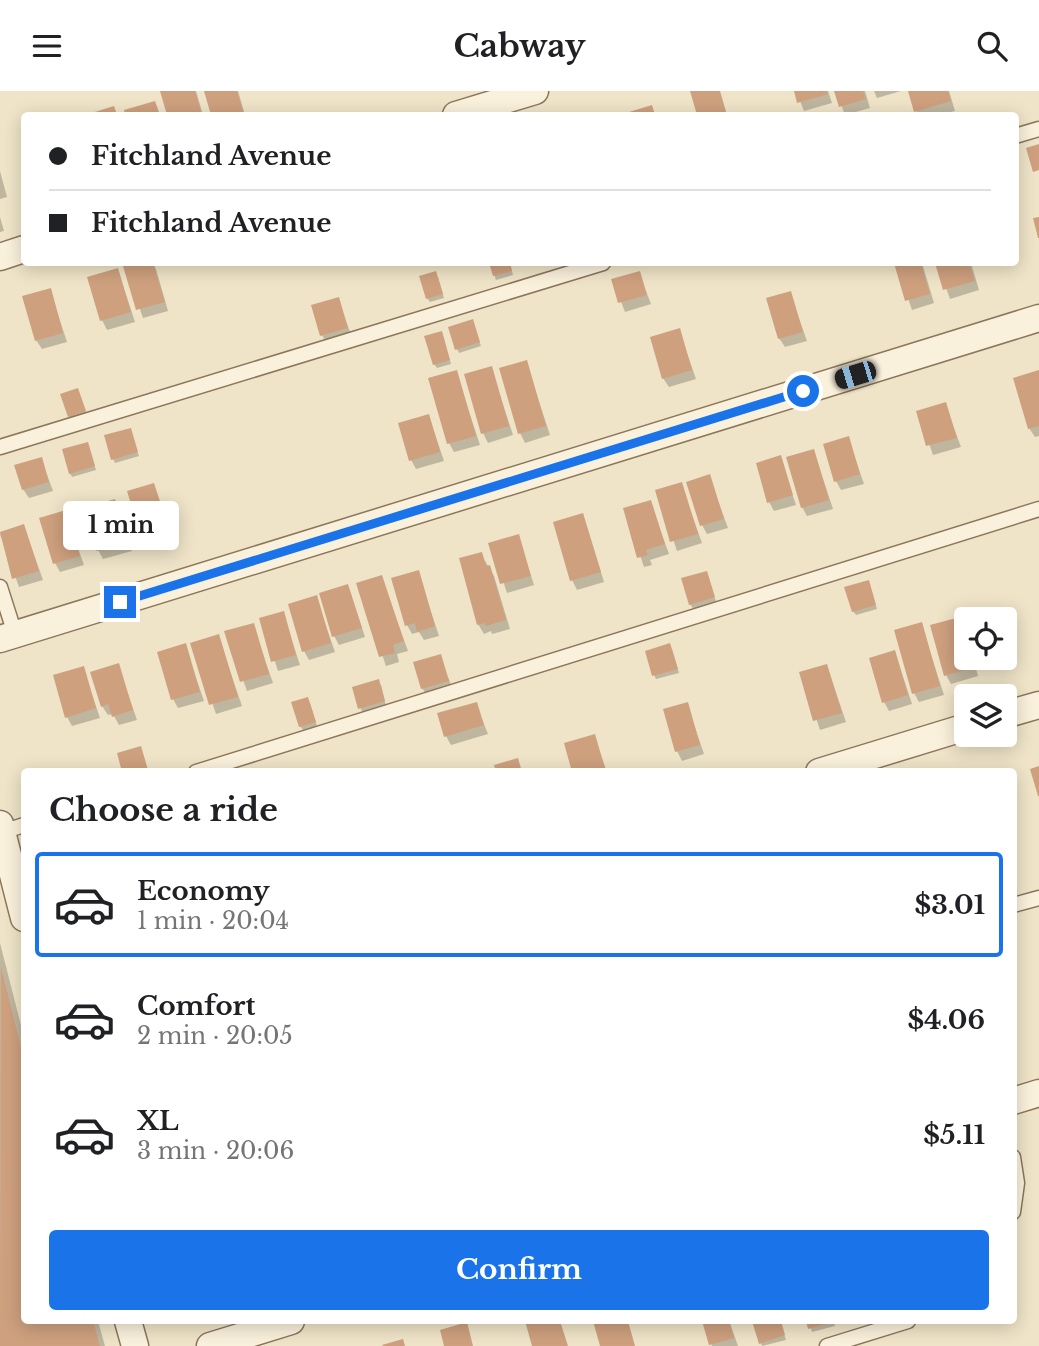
<!DOCTYPE html>
<meta charset="utf-8">
<style>
:root{--surface:#fff;--page:#f6f6f6;--text:#202124;--muted:#757577;--line:#e0e0e0;--accent:#1a73e8}
body{margin:0;font-family:"Libre Baskerville",serif;background:var(--page);color:var(--text);height:100vh;display:flex;flex-direction:column;font-size:26px;white-space:nowrap}
*{box-sizing:border-box;margin:0}
p{font-size:23px;color:var(--muted)}
.icon{flex:none;width:38px;height:38px;fill:none;stroke:currentColor;stroke-width:2;stroke-linecap:round;stroke-linejoin:round}
.map{position:relative;flex:1;overflow:hidden}
.panel{position:absolute;left:21px;top:677px;width:996px;height:556px;display:flex;flex-direction:column;background:var(--surface);border-radius:7px;box-shadow:0 4px 18px #0003}
.panel>*{flex:none}
.top-card{position:absolute;left:21px;top:21px;width:998px;height:154px;border-radius:7px;box-shadow:0 4px 18px #0003;display:grid;align-content:center;height:154px;padding:0 28px;background:var(--surface)}
.tools{position:absolute;left:954px;top:516px;display:grid;gap:14px}
.tools a{display:grid;place-items:center;width:63px;height:63px;border-radius:7px;background:var(--surface);box-shadow:0 4px 18px #0003;font-size:35px}
.end{position:absolute;width:32px;height:32px;margin:-16px;border:9px solid #1a73e8;background:#fff;box-shadow:0 0 0 4px #fff}
.from{border-radius:50%}
.bubble{position:absolute;height:49px;border-radius:7px;background:var(--surface);box-shadow:0 4px 18px #0003;font-size:23px;font-weight:800;line-height:49px;text-align:center}
.car{position:absolute;width:21px;height:42px;margin:-21px -10px;border-radius:9px;box-shadow:0 0 5px 2px #0007;background:linear-gradient(#222 24%,#8ab4d8 0 40%,#222 0 76%,#8ab4d8 0 86%,#222 0)}
.top-card b{display:flex;align-items:center;gap:24px;height:66px;font-size:26px}
.top-card b+b{border-top:2px solid var(--line)}
.top-card i{width:18px;height:18px;background:var(--text)}
ul{padding:0;list-style:none}
li{display:flex;align-items:center;gap:21px;height:105px;margin:0 14px 10px;padding:0 14px;border:4px solid transparent;border-radius:7px}
li div{flex:1}
li b{display:block;font-size:26px}
li em{font-style:normal;font-weight:800}
li.on{border-color:var(--accent)}
li>.icon{width:63px;height:63px;stroke-width:1.5}
h2{padding:0 28px;font-size:32px;line-height:84px}
.cta{display:flex;gap:14px;margin-top:auto;padding:14px 28px}
.cta a{flex:1;height:80px;border-radius:7px;background:var(--accent);color:#fff;font-size:28px;font-weight:800;line-height:80px;text-align:center}
header{display:flex;justify-content:space-between;align-items:center;height:91px;padding:0 28px;background:var(--surface);font-size:32px;font-weight:800}
.map>svg:first-child{display:block}
.shadow{fill:#0003}
.building{fill:#cea07e}
.lines{fill:none;stroke-linecap:round;stroke-linejoin:round}
.lane-casing{stroke:#8c765c;stroke-width:17}
.street-casing{stroke:#8c765c;stroke-width:29}
.lane{stroke:#faf1dc;stroke-width:14}
.street{stroke:#faf1dc;stroke-width:26}
.route{stroke:#1a73e8;stroke-width:9}
</style>
<header><svg class="icon" aria-label="menu" viewBox="0 0 24 24"><path d="M4 6h16M4 12h16M4 18h16"/></svg>Cabway<svg class="icon" aria-label="search" viewBox="0 0 24 24"><circle cx="10" cy="10" r="6"/><path d="M15 15l6 6"/></svg></header>
<div class="map">
<svg width="1039" height="1255" viewBox="0 0 1039 1255">
<rect width="100%" height="100%" fill="#efe4c8"/>
<g class="shadow">
<path d="M162,0H196L203,24H169Z"/>
<path d="M206,0H238L245,24H213Z"/>
<path d="M796,0H828L832,12L804,20Z"/>
<path d="M836,0H865L870,17L845,24Z"/>
<path d="M874,0H901L877,7Z"/>
<path d="M909,0H949L955,20L938,24H918Z"/>
<path d="M0,80L7,106L0,108Z"/>
<path d="M0,126L4,140L0,141Z"/>
<path d="M141,172H153L156,178L168,220L143,227L125,176Z"/>
<path d="M490,172H510L513,184L496,189Z"/>
<path d="M896,172H922L934,212L912,219Z"/>
<path d="M937,172H971L979,199L950,208Z"/>
<path d="M118,179L135,231L107,239L102,229Z"/>
<path d="M639,182L651,213L625,221L613,190Z"/>
<path d="M438,186L444,207L430,211L427,207Z"/>
<path d="M50,199L67,251L42,258L36,249Z"/>
<path d="M790,202L807,250L785,256L779,247Z"/>
<path d="M338,209L352,246L327,253L322,244Z"/>
<path d="M474,234L481,255L459,262L457,258Z"/>
<path d="M679,239L696,288L669,296L663,287Z"/>
<path d="M443,246L451,273L437,277L434,273Z"/>
<path d="M526,271L550,344L525,352L520,342Z"/>
<path d="M491,277L513,344L488,352L483,342Z"/>
<path d="M456,281L480,354L454,361L449,352Z"/>
<path d="M1039,281V345L1035,346L1029,337Z"/>
<path d="M79,303L87,324L72,329L69,325Z"/>
<path d="M945,313L961,356L933,364L918,321Z"/>
<path d="M429,325L444,370L416,378L411,369Z"/>
<path d="M130,339L139,365L115,372L113,368Z"/>
<path d="M848,347L864,393L841,399L836,390Z"/>
<path d="M88,353L96,379L72,386L70,382Z"/>
<path d="M814,360L833,418L807,425L802,416Z"/>
<path d="M780,367L796,414L774,420L769,411Z"/>
<path d="M41,368L53,400L29,407L23,398Z"/>
<path d="M709,385L728,437L707,443L702,434Z"/>
<path d="M681,393L702,452L677,460L657,400Z"/>
<path d="M154,394L172,447L148,455L130,401Z"/>
<path d="M115,410L132,460L103,468L98,459Z"/>
<path d="M650,411L669,463L650,469L652,474L644,476L625,419Z"/>
<path d="M65,421L84,474L60,481L55,472Z"/>
<path d="M583,424L604,491L577,499L572,489Z"/>
<path d="M24,435L43,489L19,496L0,443Z"/>
<path d="M518,445L534,494L507,502L491,453Z"/>
<path d="M481,463L494,485L510,538L492,543L491,540L484,543L478,533Z"/>
<path d="M418,481L439,545L424,549L419,541L412,543L407,534Z"/>
<path d="M706,482L718,516L696,522L690,513Z"/>
<path d="M381,486L408,560L397,563L399,571L386,575L358,493Z"/>
<path d="M348,495L365,546L339,554L334,545Z"/>
<path d="M870,495L877,518L856,524L853,520Z"/>
<path d="M316,506L335,561L309,569L304,560Z"/>
<path d="M283,522L300,574L278,580L261,528Z"/>
<path d="M959,528L966,542V567H973L978,585L951,593L946,584Z"/>
<path d="M921,533L944,604L919,611L914,602Z"/>
<path d="M253,534L273,592L247,600L226,541Z"/>
<path d="M218,545L242,615L216,623L192,553Z"/>
<path d="M185,555L204,610L178,617L173,608Z"/>
<path d="M672,558L679,582L656,588L654,584Z"/>
<path d="M895,561L912,613L889,620L884,611Z"/>
<path d="M440,565L453,599L428,606L422,597Z"/>
<path d="M118,574L137,629L119,634L113,623L108,624L102,615Z"/>
<path d="M827,575L846,631L820,639L801,582Z"/>
<path d="M83,577L100,627L72,635L67,626Z"/>
<path d="M381,594L386,615L362,621L354,597Z"/>
<path d="M310,612L317,635L303,639L300,635Z"/>
<path d="M476,613L488,643L451,654L446,645Z"/>
<path d="M687,613L704,663L682,670L677,660Z"/>
<path d="M594,645L607,681H574Z"/>
<path d="M0,852L24,946V1230H98L105,1255H0Z"/>
<path d="M704,1230H736L730,1232L738,1255H712Z"/>
<path d="M780,1230L786,1249L762,1255L761,1252Z"/>
<path d="M808,1230H834L835,1235L812,1241Z"/>
</g>
<g class="building">
<path d="M160,0H195L202,24H167Z"/>
<path d="M204,0H237L244,24H211Z"/>
<path d="M690,0H720L727,24H697Z"/>
<path d="M794,0H827L828,3L797,12Z"/>
<path d="M834,0H863L866,8L839,16Z"/>
<path d="M908,0H948L951,10L914,21Z"/>
<path d="M155,10L160,24H125L124,19Z"/>
<path d="M652,14L655,24H619Z"/>
<path d="M114,15L117,24H85Z"/>
<path d="M1039,53V79L1033,81L1026,57Z"/>
<path d="M1039,126V147H1038L1033,127Z"/>
<path d="M134,172H153L165,211L136,219L123,175Z"/>
<path d="M489,172H510L512,180L493,185Z"/>
<path d="M894,172H921L930,203L905,210Z"/>
<path d="M935,172H969L975,190L943,199Z"/>
<path d="M118,177L131,221L100,230L87,186Z"/>
<path d="M436,180L443,203L426,208L419,185Z"/>
<path d="M640,180L647,204L618,212L611,188Z"/>
<path d="M51,197L63,242L35,250L22,205Z"/>
<path d="M791,200L803,241L778,248L766,207Z"/>
<path d="M339,206L348,237L320,245L311,214Z"/>
<path d="M473,228L480,251L455,259L448,236Z"/>
<path d="M680,237L692,279L662,288L650,246Z"/>
<path d="M442,240L450,269L433,274L424,245Z"/>
<path d="M527,269L546,335L518,343L499,277Z"/>
<path d="M492,275L509,335L481,343L464,283Z"/>
<path d="M457,279L476,345L447,353L428,287Z"/>
<path d="M1039,279V335L1028,338L1013,287Z"/>
<path d="M78,297L86,320L68,326L60,303Z"/>
<path d="M946,311L957,347L926,355L916,320Z"/>
<path d="M429,323L440,361L409,370L398,332Z"/>
<path d="M131,337L138,361L111,369L104,344Z"/>
<path d="M849,345L860,383L834,391L823,353Z"/>
<path d="M88,351L95,375L69,383L62,358Z"/>
<path d="M814,358L829,409L801,417L786,366Z"/>
<path d="M781,364L793,404L767,412L756,372Z"/>
<path d="M42,366L49,391L22,399L14,374Z"/>
<path d="M710,383L724,428L700,435L686,391Z"/>
<path d="M682,391L698,443L670,451L655,399Z"/>
<path d="M154,392L169,438L141,446L127,400Z"/>
<path d="M115,408L128,451L96,460L84,417Z"/>
<path d="M651,409L665,453L646,459L648,464L637,467L623,417Z"/>
<path d="M66,419L80,465L53,473L39,427Z"/>
<path d="M583,422L601,481L570,490L553,431Z"/>
<path d="M24,433L39,480L12,488L0,441Z"/>
<path d="M519,443L531,485L500,493L488,452Z"/>
<path d="M482,461L486,475L490,474L506,529L486,535L485,532L477,534L459,467Z"/>
<path d="M419,479L435,535L417,541L415,532L405,535L391,487Z"/>
<path d="M707,480L715,506L689,514L681,487Z"/>
<path d="M382,484L404,550L393,554L395,562L379,566L356,492Z"/>
<path d="M869,489L876,514L852,521L844,496Z"/>
<path d="M348,493L362,537L332,546L319,502Z"/>
<path d="M317,504L331,552L302,561L288,513Z"/>
<path d="M284,520L296,564L271,571L259,527Z"/>
<path d="M960,526L966,546V567H972L975,576L944,585L930,534Z"/>
<path d="M922,531L940,595L912,603L894,539Z"/>
<path d="M254,532L269,583L240,591L224,540Z"/>
<path d="M219,543L238,606L209,614L190,552Z"/>
<path d="M186,552L200,601L171,609L157,561Z"/>
<path d="M670,552L678,578L652,585L645,560Z"/>
<path d="M895,559L908,604L882,612L869,567Z"/>
<path d="M441,563L449,590L421,598L413,571Z"/>
<path d="M119,572L133,619L112,626L108,613L101,616L90,581Z"/>
<path d="M827,573L842,622L813,630L799,581Z"/>
<path d="M84,575L96,617L65,627L53,584Z"/>
<path d="M379,588L385,610L358,618L352,596Z"/>
<path d="M308,606L316,631L299,636L291,611Z"/>
<path d="M477,611L484,634L444,646L437,622Z"/>
<path d="M688,611L700,654L675,661L663,618Z"/>
<path d="M595,643L606,681H572L564,652Z"/>
<path d="M141,655L148,679L122,681L117,662Z"/>
<path d="M518,667L522,681H496L494,674Z"/>
<path d="M1039,675V705H1038L1030,678Z"/>
<path d="M1,876L24,968V1230H93L100,1255H0Z"/>
<path d="M525,1230H560L568,1255H532Z"/>
<path d="M593,1230H628L635,1255H600Z"/>
<path d="M702,1230H729L734,1247L709,1254Z"/>
<path d="M752,1230H781L785,1244L759,1253Z"/>
<path d="M806,1230H832V1231L808,1238Z"/>
<path d="M467,1231L473,1255H444L440,1239Z"/>
<path d="M403,1248L405,1255H383L382,1254Z"/>
</g>
<g class="lines">
<g class="lane-casing">
<g id="lane">
<path d="M1015,45L1039,38"/>
<path d="M0,356L603,172"/>
<path d="M0,496L15,543"/>
<path d="M196,681L1039,418"/>
<path d="M2,741L24,734"/>
<path d="M1013,814L1039,807"/>
<path d="M1013,1066L1017,1092L1013,1121"/>
<path d="M827,1255L908,1230"/>
</g>
</g>
<g class="street-casing">
<g id="street">
<path d="M456,24L535,0"/>
<path d="M0,166L24,158"/>
<path d="M0,548L1039,227"/>
<path d="M1004,624L1039,614"/>
<path d="M819,681L966,636"/>
<path d="M0,733L24,827"/>
<path d="M1013,1010L1039,1002"/>
<path d="M128,1230L135,1255"/>
<path d="M210,1255L291,1230"/>
</g>
</g>
<use href="#lane" class="lane"/>
<use href="#street" class="street"/>
</g>
<g class="lines">
<path class="route" d="M120,511L803,300"/>
</g>
</svg>
<div class="tools">
<a><svg class="icon" aria-label="locate" viewBox="0 0 24 24"><circle cx="12" cy="12" r="6"/><path d="M12 2v4M12 18v4M2 12h4M18 12h4"/></svg></a>
<a><svg class="icon" aria-label="layers" viewBox="0 0 24 24"><path d="M12 4l9 5-9 5-9-5zM3 14l9 5 9-5"/></svg></a>
</div>
<i class="end from" style="left:803px;top:300px"></i>
<i class="end" style="left:120px;top:511px"></i>
<div class="bubble" style="left:63px;top:410px;width:116px">1 min</div>
<i class="car" style="left:855px;top:284px;rotate:253deg"></i>
<div class="top-card">
<b><i class="from"></i>Fitchland Avenue</b>
<b><i></i>Fitchland Avenue</b>
</div>
<section class="panel">
<h2>Choose a ride</h2>
<ul>
<li class="on"><svg class="icon" aria-label="car" viewBox="0 0 24 24"><path d="M5 17H2v-5l4-1 3-4h7l3 4 3 1v5h-3M9 17h6M6 11h13"/><circle cx="7" cy="17" r="2"/><circle cx="17" cy="17" r="2"/></svg><div><b>Economy</b><p>1 min · 20:04</p></div><em>$3.01</em></li>
<li><svg class="icon" aria-label="car" viewBox="0 0 24 24"><path d="M5 17H2v-5l4-1 3-4h7l3 4 3 1v5h-3M9 17h6M6 11h13"/><circle cx="7" cy="17" r="2"/><circle cx="17" cy="17" r="2"/></svg><div><b>Comfort</b><p>2 min · 20:05</p></div><em>$4.06</em></li>
<li><svg class="icon" aria-label="car" viewBox="0 0 24 24"><path d="M5 17H2v-5l4-1 3-4h7l3 4 3 1v5h-3M9 17h6M6 11h13"/><circle cx="7" cy="17" r="2"/><circle cx="17" cy="17" r="2"/></svg><div><b>XL</b><p>3 min · 20:06</p></div><em>$5.11</em></li>
</ul>
<div class="cta"><a>Confirm</a></div>
</section>
</div>
